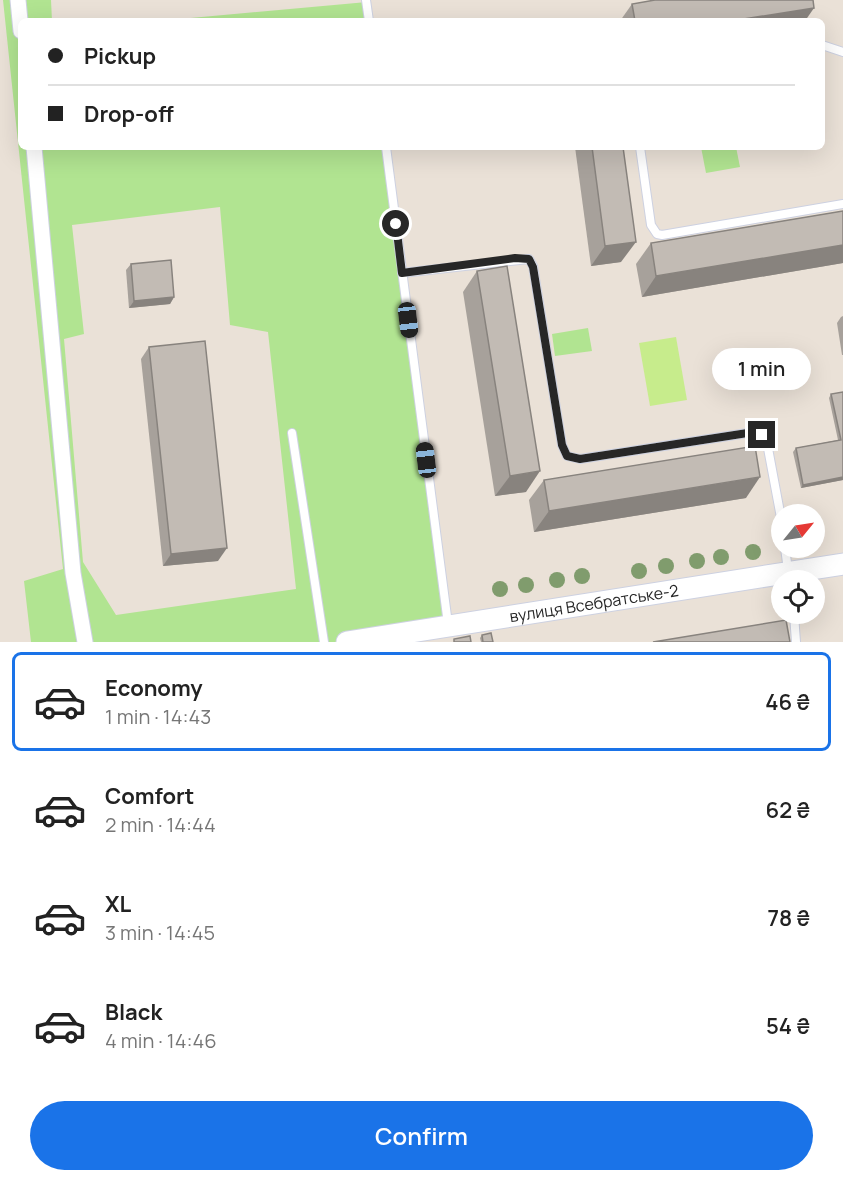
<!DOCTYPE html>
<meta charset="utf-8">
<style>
:root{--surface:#fff;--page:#f6f6f6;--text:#222;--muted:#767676;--line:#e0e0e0;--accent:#1a73e8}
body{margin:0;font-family:Manrope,sans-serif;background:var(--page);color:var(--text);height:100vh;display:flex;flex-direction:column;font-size:22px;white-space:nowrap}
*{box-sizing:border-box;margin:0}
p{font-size:20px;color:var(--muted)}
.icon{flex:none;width:33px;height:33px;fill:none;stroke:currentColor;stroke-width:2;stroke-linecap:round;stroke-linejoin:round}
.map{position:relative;height:642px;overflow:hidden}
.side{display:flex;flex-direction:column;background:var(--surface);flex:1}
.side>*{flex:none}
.hud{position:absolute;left:18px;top:18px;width:807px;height:132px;border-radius:9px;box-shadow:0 6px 24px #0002;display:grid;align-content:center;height:132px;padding:0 30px;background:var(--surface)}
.needle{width:39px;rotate:60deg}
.buttons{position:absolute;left:771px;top:504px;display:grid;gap:12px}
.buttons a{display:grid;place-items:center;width:54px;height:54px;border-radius:50%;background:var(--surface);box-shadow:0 6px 24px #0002;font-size:30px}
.end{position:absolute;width:27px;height:27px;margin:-14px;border:8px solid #272727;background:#fff;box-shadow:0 0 0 3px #fff}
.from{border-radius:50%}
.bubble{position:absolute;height:42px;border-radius:21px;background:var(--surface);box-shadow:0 6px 24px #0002;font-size:20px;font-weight:600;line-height:42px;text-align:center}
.car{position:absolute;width:18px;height:36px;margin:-18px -9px;border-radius:8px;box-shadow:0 0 4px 2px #0007;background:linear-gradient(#222 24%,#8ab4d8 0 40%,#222 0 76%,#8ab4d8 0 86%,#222 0)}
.hud b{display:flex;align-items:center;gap:21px;height:57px;font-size:22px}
.hud b+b{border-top:2px solid var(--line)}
.hud i{width:15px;height:15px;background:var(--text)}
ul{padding:10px 0 0;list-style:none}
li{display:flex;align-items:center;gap:18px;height:99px;margin:0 12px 9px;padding:0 18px;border:3px solid transparent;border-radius:9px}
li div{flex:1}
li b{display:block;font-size:22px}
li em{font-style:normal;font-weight:600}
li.on{border-color:var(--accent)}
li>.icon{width:54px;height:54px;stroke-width:1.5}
.cta{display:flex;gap:12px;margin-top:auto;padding:12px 30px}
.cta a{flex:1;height:69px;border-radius:36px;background:var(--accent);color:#fff;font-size:24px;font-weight:600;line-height:69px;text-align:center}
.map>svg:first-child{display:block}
.green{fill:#b1e491;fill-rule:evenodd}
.pitch{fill:#c7ec8c}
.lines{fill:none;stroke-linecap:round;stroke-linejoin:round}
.lane-casing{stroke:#cdd1e1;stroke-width:10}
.street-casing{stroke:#cdd1e1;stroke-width:17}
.secondary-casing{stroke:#cdd1e1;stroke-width:23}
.lane{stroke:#fff;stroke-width:8}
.street{stroke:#fff;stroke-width:15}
.secondary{stroke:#fff;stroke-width:21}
.tree{fill:#809c6d}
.wall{fill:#a7a19b}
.shaded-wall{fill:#88837e}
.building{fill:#c2bbb4;stroke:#88837e;stroke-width:1.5}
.route{stroke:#272727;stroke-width:8}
.labels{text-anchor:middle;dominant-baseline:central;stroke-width:5;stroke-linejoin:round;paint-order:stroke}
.street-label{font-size:16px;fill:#272727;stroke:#fff}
</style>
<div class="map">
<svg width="843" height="642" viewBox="0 0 843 642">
<rect width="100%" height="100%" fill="#eae1d7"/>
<g class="green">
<path d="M3,0H51L52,21H21V147H386L448,626L405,642H31L24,581L63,569ZM220,207L230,325L268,332L296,589L116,615L83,562L64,339L84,334L72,225Z"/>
<path d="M367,2L369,21H158Z"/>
<path d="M701,147H736L740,167L706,173Z"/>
<path d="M588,328L592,351L555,356L552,334Z"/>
</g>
<path class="pitch" d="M676,337L687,400L650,406L639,343Z"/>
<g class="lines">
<g class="lane-casing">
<g id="lane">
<path d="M366,0L369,21"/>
<path d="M822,45L843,52"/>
<path d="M386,147L448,624"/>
<path d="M640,147L651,225L657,234L662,235L843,204"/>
<path d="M402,273L529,259L533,266L562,445L567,456L580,459L754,432L762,435L767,443L782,523"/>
<path d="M292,433L324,642"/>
<path d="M785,548L788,570"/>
<path d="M794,614L796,642"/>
</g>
</g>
<g class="street-casing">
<g id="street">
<path d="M18,0L21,31"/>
<path d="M34,147L73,573L85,642"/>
</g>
</g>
<g class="secondary-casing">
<g id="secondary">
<path id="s1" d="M347,642L843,564"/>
</g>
</g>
<use href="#lane" class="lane"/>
<use href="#street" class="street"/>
<use href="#secondary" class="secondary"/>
</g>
<g class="tree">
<circle cx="753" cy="552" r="8"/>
<circle cx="721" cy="557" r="8"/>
<circle cx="697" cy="561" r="8"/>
<circle cx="666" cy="566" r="8"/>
<circle cx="639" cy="571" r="8"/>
<circle cx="582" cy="576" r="8"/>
<circle cx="557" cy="580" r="8"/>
<circle cx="526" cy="585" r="8"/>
<circle cx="500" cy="589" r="8"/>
</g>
<g class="wall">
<path d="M632,4L635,21H620Z"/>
<path d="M575,147H623L621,262L591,266Z"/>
<path d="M843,211V263L642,297L636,264L651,243Z"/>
<path d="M131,264L174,297L170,304L129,308L126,270Z"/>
<path d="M477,271L526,492L495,496L463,292Z"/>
<path d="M843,316V355H842L837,323L841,317Z"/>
<path d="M149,347L218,561L163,566L141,359Z"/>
<path d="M843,392V480L801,488L793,452L796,448L838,440L829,398L831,394Z"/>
<path d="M544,480L746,498L534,532L529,500Z"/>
<path d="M482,635L493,642H481L480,638Z"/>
</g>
<g class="shaded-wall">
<path d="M814,8L805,21H731Z"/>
<path d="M636,242L621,262L591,266L605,246Z"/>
<path d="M843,245V263L642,297L656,276Z"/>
<path d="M174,297L170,304L129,308L134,301Z"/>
<path d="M540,471L526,492L495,496L510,476Z"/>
<path d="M760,477L746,498L534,532L549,511Z"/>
<path d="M843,477V480L801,488L803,485Z"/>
<path d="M227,548L218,561L163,566L171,554Z"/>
</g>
<g class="building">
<path d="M655,0H813L814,8L731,21H635L632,4Z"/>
<path d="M592,147H623L636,242L605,246Z"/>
<path d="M843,211V245L656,276L651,243Z"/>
<path d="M171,260L174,297L134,301L131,264Z"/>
<path d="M507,266L540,471L510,476L477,271Z"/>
<path d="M205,341L227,548L171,554L149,347Z"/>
<path d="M843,392V477L803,485L796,448L841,440L831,394Z"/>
<path d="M755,446L760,477L549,511L544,480Z"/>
<path d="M786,620L790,642H653Z"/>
<path d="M491,633L493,642H483L482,635Z"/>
<path d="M470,636L471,642H454V639Z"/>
</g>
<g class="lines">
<path class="route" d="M396,224L402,273L515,258L529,259L533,267L562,445L567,456L580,459L754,432L762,435"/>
</g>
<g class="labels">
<g class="street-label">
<text stroke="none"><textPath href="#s1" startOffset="250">вулиця Всебратське-2</textPath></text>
</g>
</g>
</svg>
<div class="buttons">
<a><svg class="needle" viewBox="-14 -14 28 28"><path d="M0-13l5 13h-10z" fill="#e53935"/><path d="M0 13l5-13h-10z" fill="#767676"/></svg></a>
<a><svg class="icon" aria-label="locate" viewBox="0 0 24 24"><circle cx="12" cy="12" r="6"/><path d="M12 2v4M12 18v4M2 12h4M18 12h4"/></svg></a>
</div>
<i class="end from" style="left:396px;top:224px"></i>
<i class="end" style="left:762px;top:435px"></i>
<div class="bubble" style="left:712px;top:348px;width:99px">1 min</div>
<i class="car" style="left:408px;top:320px;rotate:173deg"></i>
<i class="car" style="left:426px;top:460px;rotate:353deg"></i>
<div class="hud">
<b><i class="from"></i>Pickup</b>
<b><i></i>Drop-off</b>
</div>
</div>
<section class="side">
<ul>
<li class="on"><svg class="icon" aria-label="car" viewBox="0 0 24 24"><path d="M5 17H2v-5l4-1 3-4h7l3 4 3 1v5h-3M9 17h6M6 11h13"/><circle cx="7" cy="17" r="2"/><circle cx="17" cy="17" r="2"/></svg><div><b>Economy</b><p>1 min · 14:43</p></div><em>46 ₴</em></li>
<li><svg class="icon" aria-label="car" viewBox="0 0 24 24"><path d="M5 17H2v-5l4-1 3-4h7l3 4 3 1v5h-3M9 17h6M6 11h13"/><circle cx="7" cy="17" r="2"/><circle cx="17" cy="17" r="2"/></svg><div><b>Comfort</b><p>2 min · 14:44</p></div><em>62 ₴</em></li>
<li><svg class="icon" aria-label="car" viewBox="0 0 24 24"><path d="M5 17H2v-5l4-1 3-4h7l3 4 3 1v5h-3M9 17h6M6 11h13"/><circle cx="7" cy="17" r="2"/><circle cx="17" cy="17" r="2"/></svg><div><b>XL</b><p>3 min · 14:45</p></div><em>78 ₴</em></li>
<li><svg class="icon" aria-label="car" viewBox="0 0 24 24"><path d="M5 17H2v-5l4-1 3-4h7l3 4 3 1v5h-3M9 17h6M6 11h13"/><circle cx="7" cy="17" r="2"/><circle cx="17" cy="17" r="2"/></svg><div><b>Black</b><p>4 min · 14:46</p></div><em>54 ₴</em></li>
</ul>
<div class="cta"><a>Confirm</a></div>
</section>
